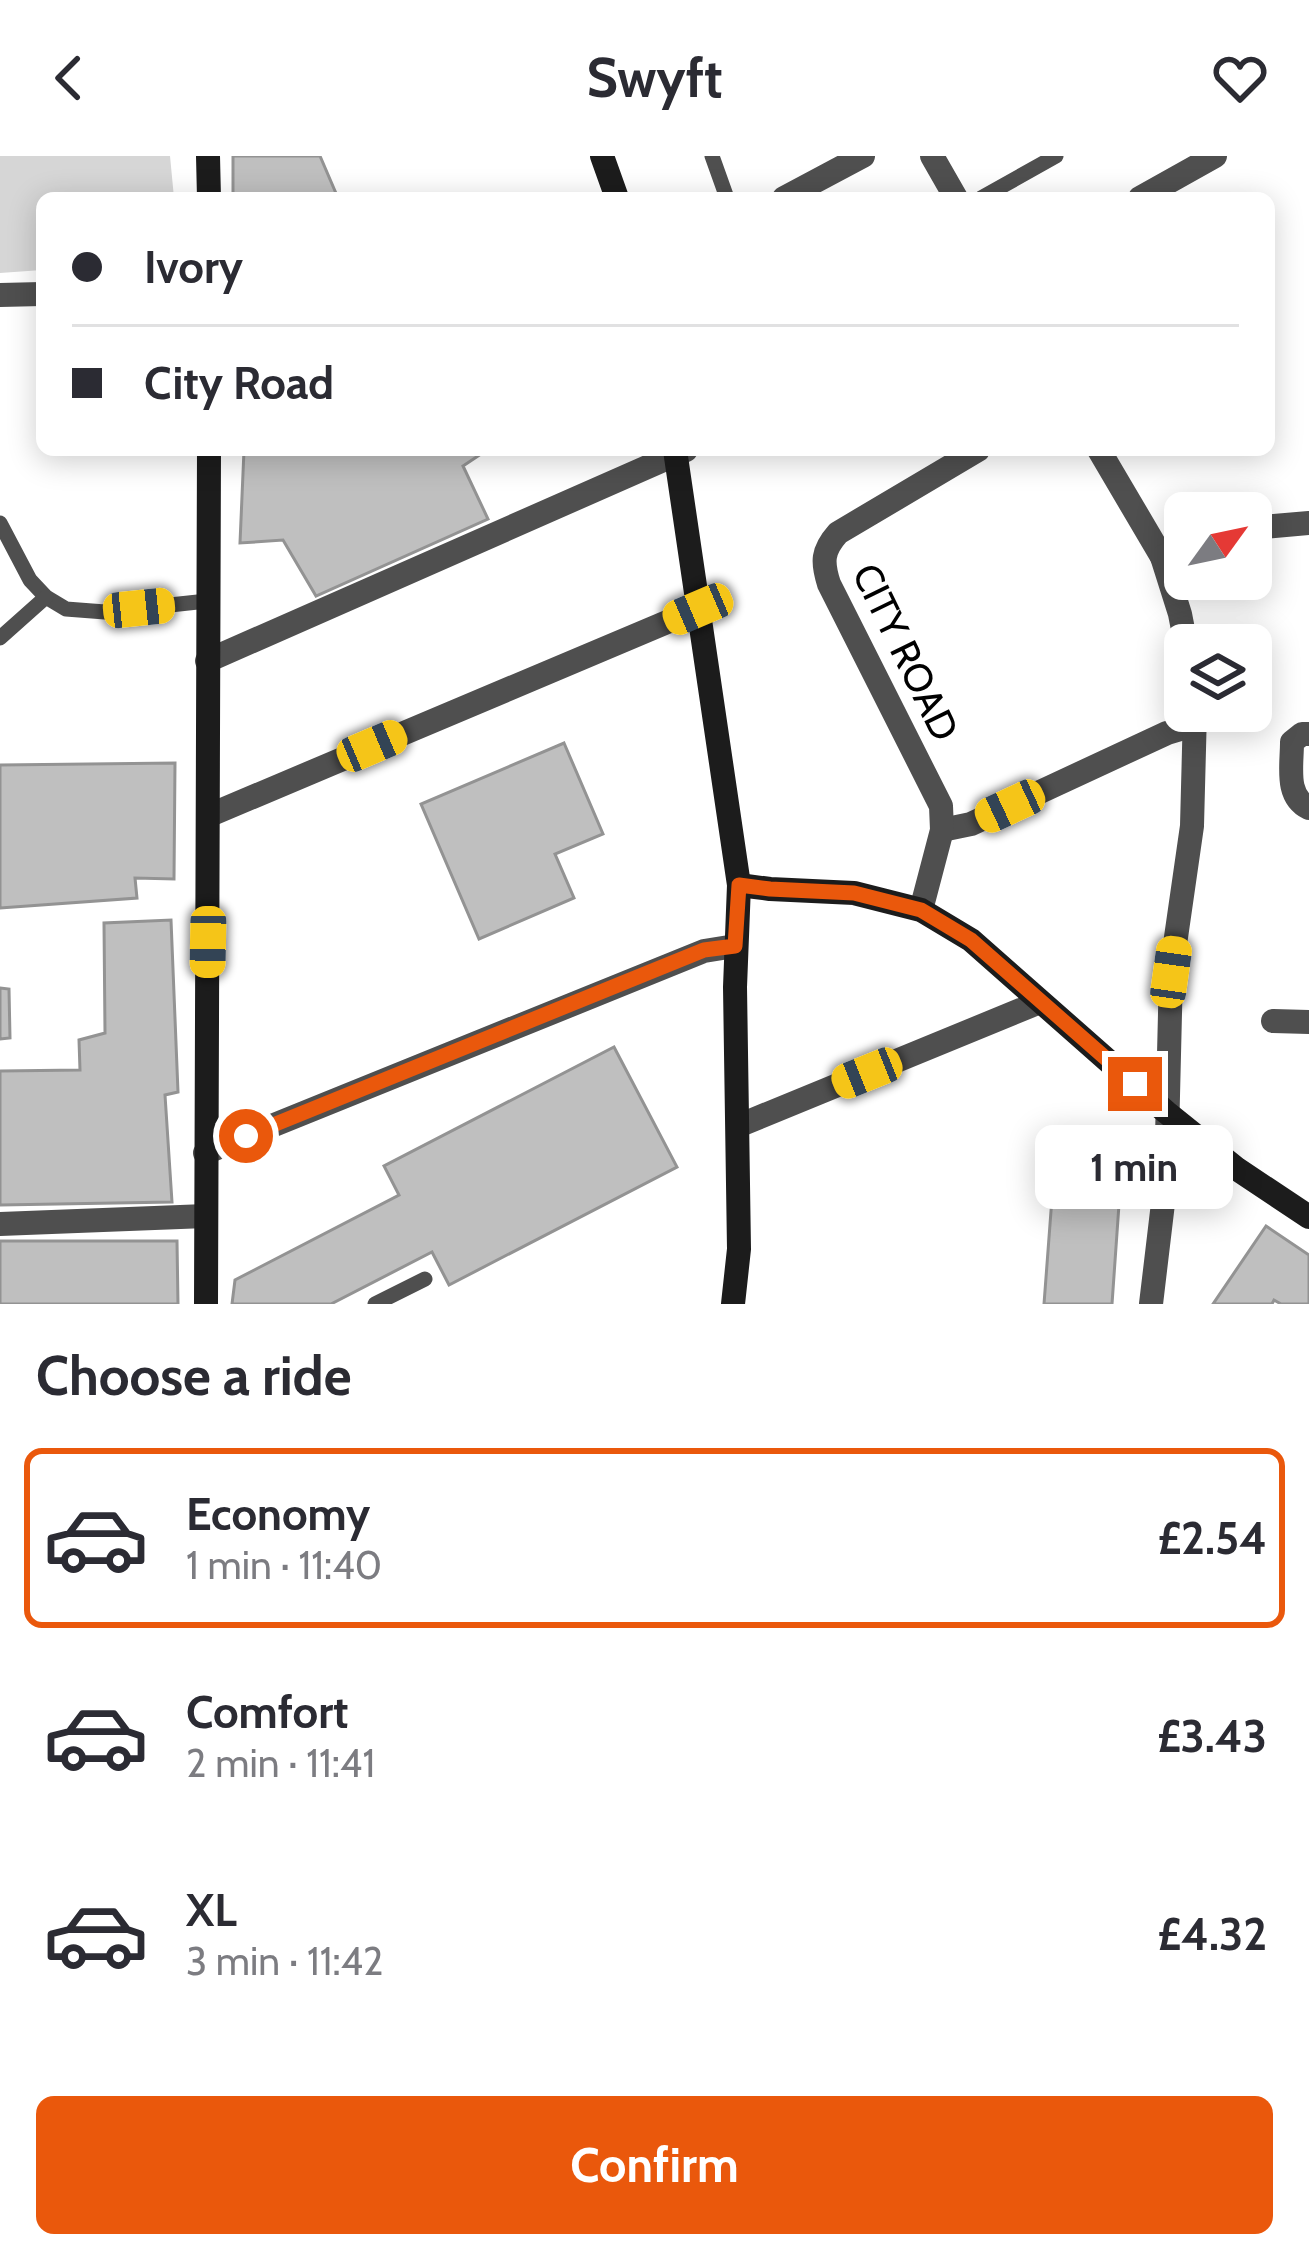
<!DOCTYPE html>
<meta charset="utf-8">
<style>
:root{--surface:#fff;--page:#f7f7f7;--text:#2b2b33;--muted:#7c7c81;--line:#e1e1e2;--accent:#ea580c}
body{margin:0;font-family:Cabin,sans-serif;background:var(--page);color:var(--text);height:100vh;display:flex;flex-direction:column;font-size:45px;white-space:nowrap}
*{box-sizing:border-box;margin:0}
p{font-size:39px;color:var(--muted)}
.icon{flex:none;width:66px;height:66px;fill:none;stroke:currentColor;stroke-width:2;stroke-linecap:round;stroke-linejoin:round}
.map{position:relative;height:1148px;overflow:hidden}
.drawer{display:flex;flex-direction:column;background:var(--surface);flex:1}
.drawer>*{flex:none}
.guide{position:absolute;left:36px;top:36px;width:1239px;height:264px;border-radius:18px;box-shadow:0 6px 30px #0003;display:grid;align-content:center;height:264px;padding:0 36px;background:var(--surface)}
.needle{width:78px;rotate:57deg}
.tools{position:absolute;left:1164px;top:336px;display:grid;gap:24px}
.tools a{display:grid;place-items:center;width:108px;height:108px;border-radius:18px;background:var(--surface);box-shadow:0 6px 30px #0003;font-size:60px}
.end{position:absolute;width:54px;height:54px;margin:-27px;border:15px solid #ea580c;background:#fff;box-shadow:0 0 0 6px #fff}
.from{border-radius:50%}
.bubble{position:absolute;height:84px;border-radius:18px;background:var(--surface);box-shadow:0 6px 30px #0003;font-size:39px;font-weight:700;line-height:84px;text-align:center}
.car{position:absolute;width:36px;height:72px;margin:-36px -18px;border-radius:15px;box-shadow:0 0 9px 3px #0007;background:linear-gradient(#f5c518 24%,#345 0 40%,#f5c518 0 76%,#345 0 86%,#f5c518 0)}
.guide b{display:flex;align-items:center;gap:42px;height:114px;font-size:45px}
.guide b+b{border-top:3px solid var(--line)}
.guide i{width:30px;height:30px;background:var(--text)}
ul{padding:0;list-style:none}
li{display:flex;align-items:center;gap:36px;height:180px;margin:0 24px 18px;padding:0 12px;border:6px solid transparent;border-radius:18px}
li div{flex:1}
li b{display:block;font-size:45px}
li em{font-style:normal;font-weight:700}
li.selected{border-color:var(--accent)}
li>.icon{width:108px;height:108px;stroke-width:1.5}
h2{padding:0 36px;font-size:54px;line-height:144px}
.primary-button{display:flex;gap:24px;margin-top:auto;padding:24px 36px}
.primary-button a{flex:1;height:138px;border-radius:18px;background:var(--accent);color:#fff;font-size:48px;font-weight:700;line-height:138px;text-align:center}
header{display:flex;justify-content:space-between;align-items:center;height:156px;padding:0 36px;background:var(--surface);font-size:54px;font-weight:700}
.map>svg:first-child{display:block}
.green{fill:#d6d6d6}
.building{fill:#bfbfbf;stroke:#939393;stroke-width:3}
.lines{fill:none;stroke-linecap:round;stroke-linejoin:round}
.lane{stroke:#4f4f4f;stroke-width:15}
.street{stroke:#4f4f4f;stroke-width:24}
.secondary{stroke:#1c1c1c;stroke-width:24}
.route{stroke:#ea580c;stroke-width:15}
.labels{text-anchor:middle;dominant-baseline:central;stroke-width:12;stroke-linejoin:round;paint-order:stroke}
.street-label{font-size:39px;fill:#000;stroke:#fff}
</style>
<header><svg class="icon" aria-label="back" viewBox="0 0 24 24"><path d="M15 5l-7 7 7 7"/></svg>Swyft<svg class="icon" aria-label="heart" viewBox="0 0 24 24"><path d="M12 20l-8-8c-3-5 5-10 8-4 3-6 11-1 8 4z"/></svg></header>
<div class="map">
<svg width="1309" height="1148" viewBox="0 0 1309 1148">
<rect width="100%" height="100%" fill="#fff"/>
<path class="green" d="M0,0H170L174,42H42V114L0,117Z"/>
<g class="building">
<path d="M233,0H320L338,42H233Z"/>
<path d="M244,294H479L481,298L463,310L488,363L316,440L283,384L240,387Z"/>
<path d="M564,587L603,678L555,698L574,742L479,783L421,648Z"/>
<path d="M175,607L174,723L135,722L137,742L0,752V609Z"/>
<path d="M171,764L178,936L165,939L172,1046L0,1049V915L80,914L79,884L105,877L104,767Z"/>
<path d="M0,832L9,833L10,882L0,883Z"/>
<path d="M614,891L677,1011L449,1129L432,1096L331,1148H232L235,1124L399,1039L384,1010Z"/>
<path d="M1055,1002L1105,1005L1104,1019L1121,1020L1112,1148H1044Z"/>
<path d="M1266,1070L1309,1099V1148H1281L1274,1144L1272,1148H1213Z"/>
<path d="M0,1085H177L178,1148H0Z"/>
</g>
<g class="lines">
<g class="lane">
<path d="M712,0L727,42"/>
<path d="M981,42L1056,0"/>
<path d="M0,367L30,424L46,441L66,453L105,456L207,445"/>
<path d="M0,482L46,441"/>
<path d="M375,1148L425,1123"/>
</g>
<g class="street">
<path d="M932,0L956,42"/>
<path d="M784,42L863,0"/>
<path d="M1140,42L1215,0"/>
<path d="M0,139L42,138"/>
<path d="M1099,294L1162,401L1180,458L1186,489"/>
<path d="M1251,372L1309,367"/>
<path d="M1162,401L1185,390"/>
<path d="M207,505L686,294"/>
<path d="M1309,578H1302L1292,586C1292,611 1285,640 1309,652"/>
<path d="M210,659L698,453"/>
<path d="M942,674L971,668L1167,577L1197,568"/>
<path d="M921,754L942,674L941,650L829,428C822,406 822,395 838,377L978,294"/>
<path d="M1273,865L1309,866"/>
<path d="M738,970L1040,846"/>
<path d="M205,997L704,795L735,790"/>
<path d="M0,1068L206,1060"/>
<path d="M1151,1148L1166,1022L1171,816L1192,670L1195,555"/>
</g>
<g class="secondary">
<path d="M208,0L209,42"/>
<path d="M602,0L617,42"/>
<path d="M675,294L739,729L735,831L739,1093L733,1148"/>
<path d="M739,729L770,733L854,737L921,754L971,784L1166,956L1237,1013L1309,1061"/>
<path d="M206,1148L209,294"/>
</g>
</g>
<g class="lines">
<path class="route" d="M246,980L704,794L735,790L739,729L770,733L854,737L921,754L971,784L1135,928"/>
</g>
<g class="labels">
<g class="street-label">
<text transform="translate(906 496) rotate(64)">CITY ROAD</text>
</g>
</g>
</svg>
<div class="tools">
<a><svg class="needle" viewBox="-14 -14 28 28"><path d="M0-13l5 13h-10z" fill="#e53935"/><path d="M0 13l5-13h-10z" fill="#7c7c81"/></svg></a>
<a><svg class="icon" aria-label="layers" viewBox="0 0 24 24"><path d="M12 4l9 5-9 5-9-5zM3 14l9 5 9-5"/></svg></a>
</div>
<i class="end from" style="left:246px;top:980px"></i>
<i class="end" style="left:1135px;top:928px"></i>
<div class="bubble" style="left:1035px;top:969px;width:198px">1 min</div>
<i class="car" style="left:139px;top:452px;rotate:84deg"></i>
<i class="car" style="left:698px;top:453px;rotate:247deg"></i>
<i class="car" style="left:372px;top:590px;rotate:67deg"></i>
<i class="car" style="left:1010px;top:650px;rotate:245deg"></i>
<i class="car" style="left:208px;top:786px;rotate:181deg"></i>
<i class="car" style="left:1171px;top:816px;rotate:8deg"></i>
<i class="car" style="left:867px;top:917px;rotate:248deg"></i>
<div class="guide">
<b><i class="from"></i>Ivory</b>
<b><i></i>City Road</b>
</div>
</div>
<section class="drawer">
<h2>Choose a ride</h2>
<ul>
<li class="selected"><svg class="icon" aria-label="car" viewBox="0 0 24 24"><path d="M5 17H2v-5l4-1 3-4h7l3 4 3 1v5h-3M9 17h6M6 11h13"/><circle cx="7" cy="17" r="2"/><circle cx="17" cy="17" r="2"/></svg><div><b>Economy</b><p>1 min · 11:40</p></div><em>£2.54</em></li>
<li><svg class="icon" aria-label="car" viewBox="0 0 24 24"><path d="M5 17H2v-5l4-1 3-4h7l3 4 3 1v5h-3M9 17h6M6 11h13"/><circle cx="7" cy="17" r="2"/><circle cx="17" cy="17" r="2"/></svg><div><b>Comfort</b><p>2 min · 11:41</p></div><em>£3.43</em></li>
<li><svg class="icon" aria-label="car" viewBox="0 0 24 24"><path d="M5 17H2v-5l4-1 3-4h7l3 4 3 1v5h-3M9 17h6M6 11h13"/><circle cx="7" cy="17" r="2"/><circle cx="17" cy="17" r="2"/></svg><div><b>XL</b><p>3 min · 11:42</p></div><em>£4.32</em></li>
</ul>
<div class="primary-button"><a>Confirm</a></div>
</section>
